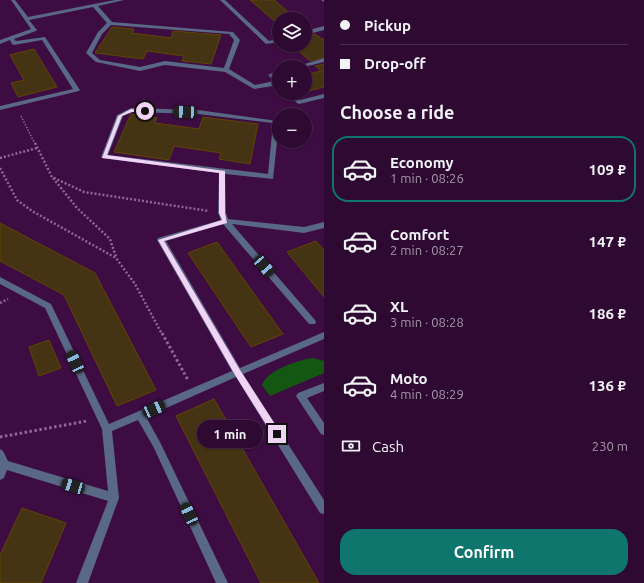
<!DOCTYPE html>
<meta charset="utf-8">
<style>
:root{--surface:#2e0932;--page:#36123a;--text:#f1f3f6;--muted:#a79aac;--line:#492a4d;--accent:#0f766e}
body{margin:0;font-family:Ubuntu,sans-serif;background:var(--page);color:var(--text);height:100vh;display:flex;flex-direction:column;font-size:15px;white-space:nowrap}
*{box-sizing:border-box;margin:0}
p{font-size:13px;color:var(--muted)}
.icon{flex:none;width:22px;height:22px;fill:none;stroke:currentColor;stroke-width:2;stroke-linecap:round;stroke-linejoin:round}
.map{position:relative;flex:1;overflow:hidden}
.drawer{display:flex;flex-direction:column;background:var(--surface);width:320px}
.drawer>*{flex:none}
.guide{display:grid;align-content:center;height:88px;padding:0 16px;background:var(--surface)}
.tools{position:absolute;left:272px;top:12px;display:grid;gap:8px}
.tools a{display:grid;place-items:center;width:40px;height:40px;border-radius:50%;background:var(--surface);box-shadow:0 1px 3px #0004,0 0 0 1px var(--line);font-size:20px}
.end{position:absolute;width:18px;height:18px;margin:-9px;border:5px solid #f1d4f4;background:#111;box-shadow:0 0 0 2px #111}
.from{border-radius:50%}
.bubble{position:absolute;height:28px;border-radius:14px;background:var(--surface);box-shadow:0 1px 3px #0004,0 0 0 1px var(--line);font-size:13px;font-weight:700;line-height:28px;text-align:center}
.car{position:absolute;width:12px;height:24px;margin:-12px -6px;border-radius:5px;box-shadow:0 0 3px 1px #0007;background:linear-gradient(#222 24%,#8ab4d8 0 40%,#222 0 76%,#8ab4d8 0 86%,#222 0)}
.guide b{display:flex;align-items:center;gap:14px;height:38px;font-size:15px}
.guide b+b{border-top:1px solid var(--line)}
.guide i{width:10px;height:10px;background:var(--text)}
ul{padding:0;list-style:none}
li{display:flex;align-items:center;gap:12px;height:66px;margin:0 8px 6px;padding:0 8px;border:2px solid transparent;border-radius:16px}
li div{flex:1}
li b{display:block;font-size:15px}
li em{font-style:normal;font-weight:700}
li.selected{border-color:var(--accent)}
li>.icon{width:36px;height:36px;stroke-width:1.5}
h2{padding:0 16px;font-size:18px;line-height:48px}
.pay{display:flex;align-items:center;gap:10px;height:44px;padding:0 16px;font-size:15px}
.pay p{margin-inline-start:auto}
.cta{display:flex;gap:8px;margin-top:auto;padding:8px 16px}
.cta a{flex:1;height:46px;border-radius:16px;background:var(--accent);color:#fff;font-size:16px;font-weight:700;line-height:46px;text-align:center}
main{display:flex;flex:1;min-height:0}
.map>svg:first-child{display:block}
.green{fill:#135712}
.building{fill:#453413;stroke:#604500}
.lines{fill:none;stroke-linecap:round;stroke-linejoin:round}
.path-far2{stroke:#8f6793;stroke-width:1.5;stroke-dasharray:1.5 1.5;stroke-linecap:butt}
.path-far1{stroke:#8f6793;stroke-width:2.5;stroke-dasharray:2 2;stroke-linecap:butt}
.path{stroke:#8f6793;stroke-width:3;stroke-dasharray:2.5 2.5;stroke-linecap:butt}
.service{fill:#596884;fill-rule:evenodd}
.route{fill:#f1d4f4}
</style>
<main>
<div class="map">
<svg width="324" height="583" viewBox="0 0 324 583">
<rect width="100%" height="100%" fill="#3d0c43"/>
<path class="green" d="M313,358L324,361V373L270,396L262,385C267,370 298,360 313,358Z"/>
<g class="building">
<path d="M250,0H274L297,19H279V25Z"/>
<path d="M112,27L134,29L132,33L171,38L173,31L221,35L211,64L182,61L184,56L147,51L143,59L95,53Z"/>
<path d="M315,34L322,39H324V57L310,61L293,46L305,45V36Z"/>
<path d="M34,49L57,87L18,97L11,83L24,80L10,55Z"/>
<path d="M324,64V87L305,92V75L321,71L315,66Z"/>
<path d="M131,114L157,118L155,123L199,129L203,117L258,124L250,164L219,159L221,153L174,146L169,160L114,152Z"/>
<path d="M0,223L95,273L156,390L117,406L64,295L0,261Z"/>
<path d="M316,241L324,250V297L287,252Z"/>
<path d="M217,242L283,334L251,347L188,253Z"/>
<path d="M49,340L61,368L39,376L29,347Z"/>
<path d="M214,399L319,583H261L176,416Z"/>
<path d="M22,508L66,523L41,583H0V555Z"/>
</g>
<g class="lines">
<path class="path-far2" d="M21,116L35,144"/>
<g class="path-far1">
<path d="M35,143L52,177L84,192L209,211"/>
<path d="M0,158L37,148"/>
<path d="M0,168L17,200L32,211L116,258L135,284L162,334"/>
<path d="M53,178L77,208L110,239L116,257"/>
<path d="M0,303L8,299"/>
</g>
<g class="path">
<path d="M162,333L188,380"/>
<path d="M0,437L87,421"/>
</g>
<g class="service">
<path d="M11,0H15L28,17L94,4L115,0H124L98,6L112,22L233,32L240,40L229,69L255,85L274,81L268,75L279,70V74L275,76L279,80V85L254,89L225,72L165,65L140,71L96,62L86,53L98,32L107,23L93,7L29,20L37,30L36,31L14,39L16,41L45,37L80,90L79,91L0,110V106L73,89L42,40L14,45L12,44L10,40L0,44V40L31,29ZM111,25L229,34L234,40L224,68L165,61L140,67L100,60L92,53L102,34Z"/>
<path d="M220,0H225L269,41L279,38V42L266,44Z"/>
<path d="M321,0H324V2Z"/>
<path d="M324,26V30L305,35V31Z"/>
<path d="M324,58V62L304,67H295Z"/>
<path d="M287,93H293L300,100L324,94V98L299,104L297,103Z"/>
<path d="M131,108L198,110L278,121L279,123L273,179L225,174L226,213L228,219L304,227L324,222V228L304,233L232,224L315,320L316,322L315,324H309L223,224L166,241L240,368L324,332V339L243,374L324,500V514L320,513L236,377L146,417L160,442L228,583H216L154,448L138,420L112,431L119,498L88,583H76L108,501L7,470L4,478L0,480V449L3,451L8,461L108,491L102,429L45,308L0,284V277L51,304L109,424L232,371L157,240L158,238L221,220L218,213L219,173L102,158L101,157L117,115ZM132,112L198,114L273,123L268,174L108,155L123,116Z"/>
<path d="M324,383V391L307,398L324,423V435L321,434L296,396L298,393Z"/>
</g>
</g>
<path class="route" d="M131,109L147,111L132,112L122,116L107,155L225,171V213L227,223L164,241L240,370L280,432V437H274L235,375L158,240L222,220L219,213V173L102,158L118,116Z"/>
</svg>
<div class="tools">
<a><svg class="icon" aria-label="layers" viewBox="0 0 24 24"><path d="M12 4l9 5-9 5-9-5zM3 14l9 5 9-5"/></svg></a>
<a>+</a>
<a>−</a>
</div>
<i class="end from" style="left:145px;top:111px"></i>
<i class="end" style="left:277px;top:434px"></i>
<div class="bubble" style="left:197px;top:420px;width:66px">1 min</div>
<i class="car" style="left:185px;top:112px;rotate:272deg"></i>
<i class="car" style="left:264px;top:266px;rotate:139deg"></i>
<i class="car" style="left:75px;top:362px;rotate:335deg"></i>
<i class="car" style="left:154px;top:409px;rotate:66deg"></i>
<i class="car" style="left:73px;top:486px;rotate:287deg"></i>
<i class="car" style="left:189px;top:514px;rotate:335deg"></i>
</div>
<section class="drawer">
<div class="guide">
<b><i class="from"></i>Pickup</b>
<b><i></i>Drop-off</b>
</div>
<h2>Choose a ride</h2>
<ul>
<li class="selected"><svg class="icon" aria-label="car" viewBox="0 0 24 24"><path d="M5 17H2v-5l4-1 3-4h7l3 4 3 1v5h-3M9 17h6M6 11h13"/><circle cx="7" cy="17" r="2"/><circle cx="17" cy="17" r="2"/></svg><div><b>Economy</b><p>1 min · 08:26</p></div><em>109 ₽</em></li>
<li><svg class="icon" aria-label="car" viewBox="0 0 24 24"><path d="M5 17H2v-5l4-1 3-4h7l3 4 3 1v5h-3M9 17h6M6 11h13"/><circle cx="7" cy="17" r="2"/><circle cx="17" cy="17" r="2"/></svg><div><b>Comfort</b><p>2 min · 08:27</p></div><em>147 ₽</em></li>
<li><svg class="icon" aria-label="car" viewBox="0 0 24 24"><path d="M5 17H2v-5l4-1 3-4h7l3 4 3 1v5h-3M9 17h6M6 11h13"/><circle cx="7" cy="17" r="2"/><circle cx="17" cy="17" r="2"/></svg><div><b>XL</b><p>3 min · 08:28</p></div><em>186 ₽</em></li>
<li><svg class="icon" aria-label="car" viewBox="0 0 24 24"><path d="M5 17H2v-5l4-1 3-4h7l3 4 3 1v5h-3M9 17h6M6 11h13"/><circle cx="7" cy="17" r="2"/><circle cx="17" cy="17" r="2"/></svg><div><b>Moto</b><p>4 min · 08:29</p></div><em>136 ₽</em></li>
</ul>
<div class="pay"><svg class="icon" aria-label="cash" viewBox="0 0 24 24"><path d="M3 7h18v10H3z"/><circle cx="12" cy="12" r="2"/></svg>Cash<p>230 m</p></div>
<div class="cta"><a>Confirm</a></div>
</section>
</main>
